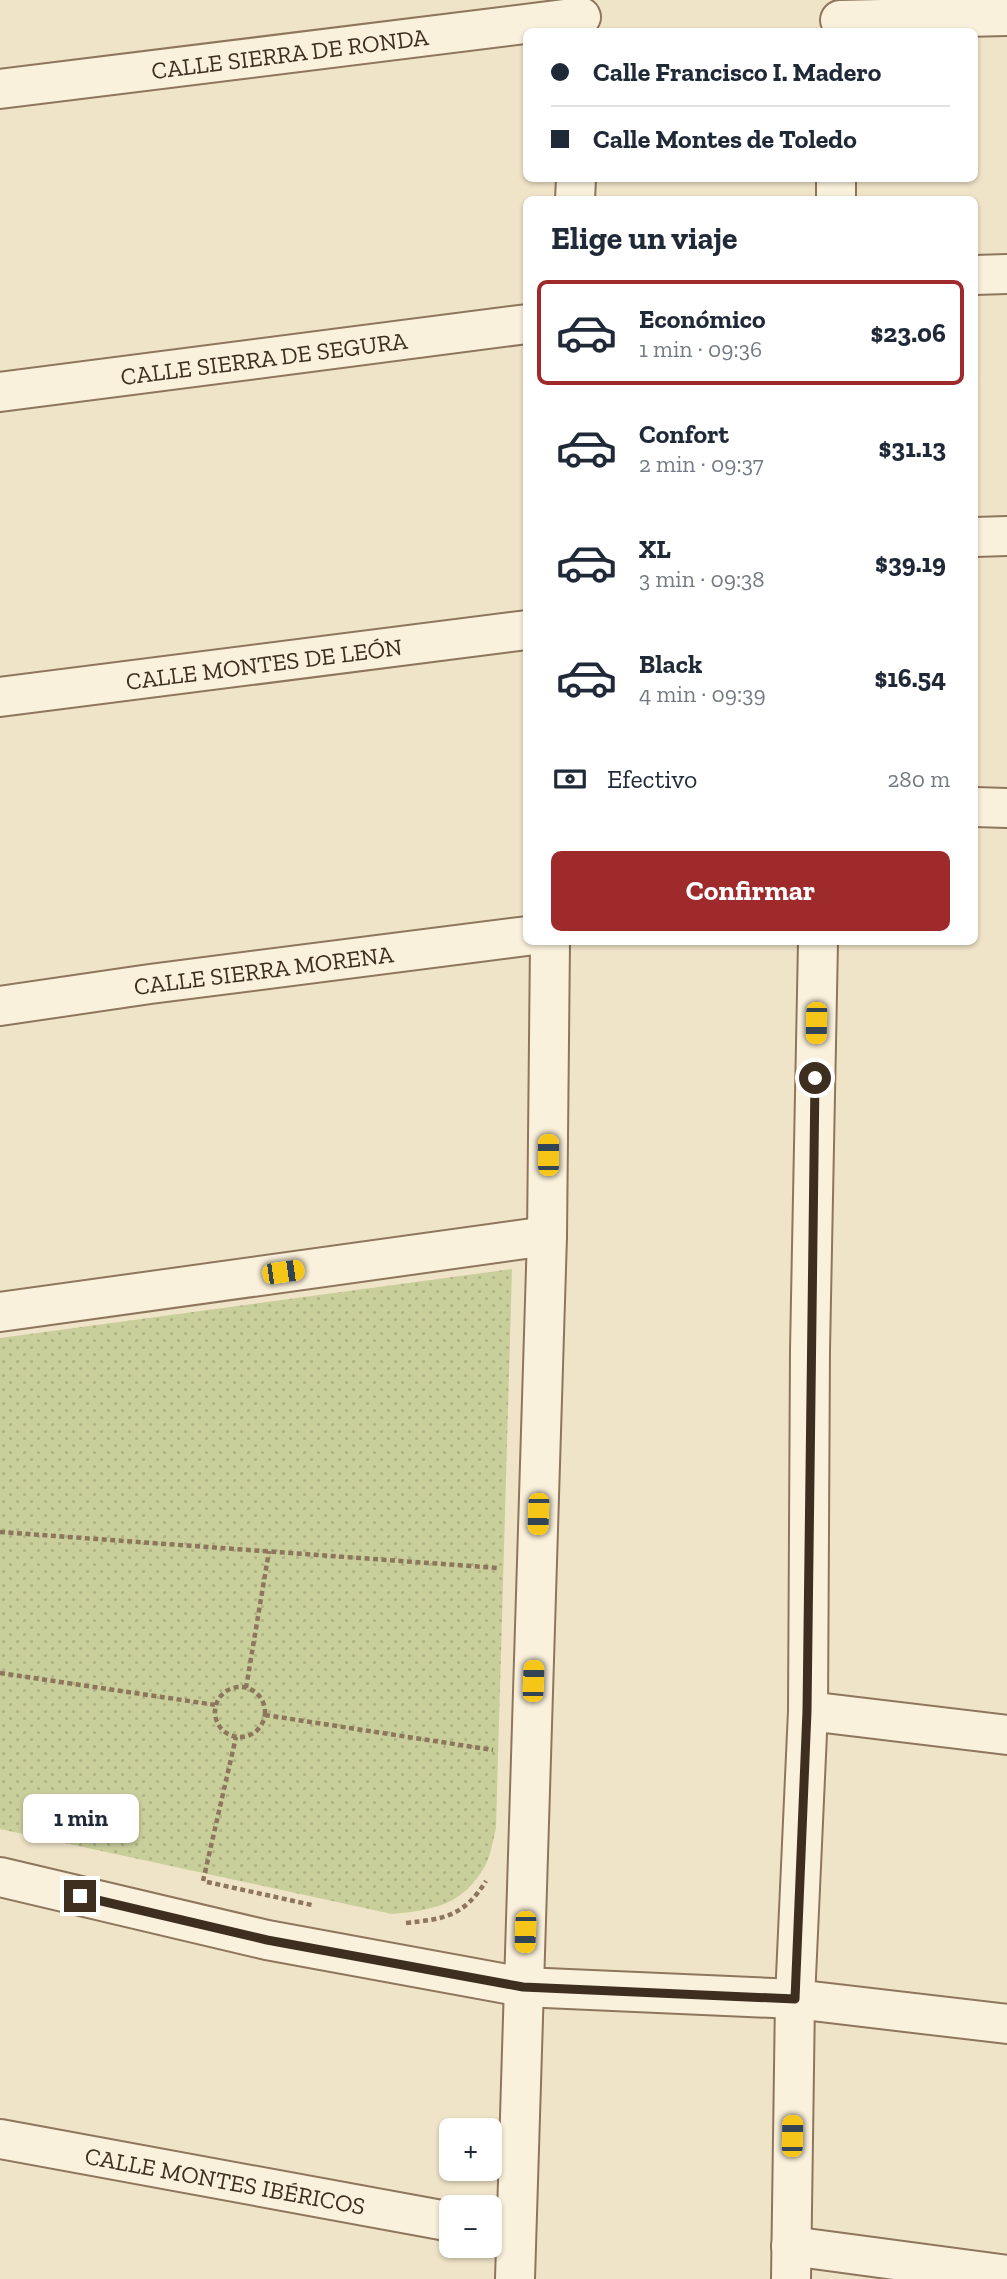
<!DOCTYPE html>
<html lang="es">
<meta charset="utf-8">
<style>
:root{--surface:#fff;--page:#f2f2f3;--text:#1f2937;--muted:#747a83;--line:#e0e1e3;--accent:#9e2a2b}
body{margin:0;font-family:"Zilla Slab",serif;background:var(--page);color:var(--text);height:100vh;display:flex;flex-direction:column;font-size:26px;white-space:nowrap}
*{box-sizing:border-box;margin:0}
p{font-size:23px;color:var(--muted)}
.icon{flex:none;width:38px;height:38px;fill:none;stroke:currentColor;stroke-width:2;stroke-linecap:round;stroke-linejoin:round}
.map{position:relative;flex:1;overflow:hidden}
.drawer{position:absolute;left:523px;top:196px;width:455px;height:749px;display:flex;flex-direction:column;background:var(--surface);border-radius:10px;box-shadow:0 2px 5px #0004}
.drawer>*{flex:none}
.top-card{position:absolute;left:523px;top:28px;width:455px;height:154px;border-radius:10px;box-shadow:0 2px 5px #0004;display:grid;align-content:center;height:154px;padding:0 28px;background:var(--surface)}
.buttons{position:absolute;left:439px;top:2118px;display:grid;gap:14px}
.buttons a{display:grid;place-items:center;width:63px;height:63px;border-radius:10px;background:var(--surface);box-shadow:0 2px 5px #0004;font-size:35px}
.end{position:absolute;width:32px;height:32px;margin:-16px;border:9px solid #3d2e20;background:#fff;box-shadow:0 0 0 4px #fff}
.from{border-radius:50%}
.bubble{position:absolute;height:49px;border-radius:10px;background:var(--surface);box-shadow:0 2px 5px #0004;font-size:23px;font-weight:700;line-height:49px;text-align:center}
.car{position:absolute;width:21px;height:42px;margin:-21px -10px;border-radius:9px;box-shadow:0 0 5px 2px #0007;background:linear-gradient(#f5c518 24%,#345 0 40%,#f5c518 0 76%,#345 0 86%,#f5c518 0)}
.top-card b{display:flex;align-items:center;gap:24px;height:66px;font-size:26px}
.top-card b+b{border-top:2px solid var(--line)}
.top-card i{width:18px;height:18px;background:var(--text)}
ul{padding:0;list-style:none}
li{display:flex;align-items:center;gap:21px;height:105px;margin:0 14px 10px;padding:0 14px;border:4px solid transparent;border-radius:10px}
li div{flex:1}
li b{display:block;font-size:26px}
li em{font-style:normal;font-weight:700}
li.current{border-color:var(--accent)}
li>.icon{width:63px;height:63px;stroke-width:1.5}
h2{padding:0 28px;font-size:32px;line-height:84px}
.pay{display:flex;align-items:center;gap:18px;height:77px;padding:0 28px;font-size:26px}
.pay p{margin-inline-start:auto}
.button{display:flex;gap:14px;margin-top:auto;padding:14px 28px}
.button a{flex:1;height:80px;border-radius:10px;background:var(--accent);color:#fff;font-size:28px;font-weight:700;line-height:80px;text-align:center}
.map>svg:first-child{display:block}
.green{fill:url(#green-dots)}
.lines{fill:none;stroke-linecap:round;stroke-linejoin:round}
.minor-casing{stroke:#8d765c;stroke-width:42}
.path{stroke:#8d765c;stroke-width:4.5;stroke-dasharray:5 3.5;stroke-linecap:butt}
.minor{stroke:#faf1dc;stroke-width:38}
.route{stroke:#3d2e20;stroke-width:9}
.labels{text-anchor:middle;dominant-baseline:central;stroke-width:5;stroke-linejoin:round;paint-order:stroke}
.street-label{font-size:24px;fill:#3d2e20;stroke:#f7eed8}
</style>
<div class="map">
<svg width="1007" height="2279" viewBox="0 0 1007 2279">
<defs>
<pattern id="green-dots" width="8" height="8" patternUnits="userSpaceOnUse" patternTransform="scale(1.75)"><rect width="8" height="8" fill="#c9cf9b"/><path d="M2 2h.1M6 6h.1" fill="none" stroke="#aeb285" stroke-width="1.8" stroke-linecap="round"/></pattern>
</defs>
<rect width="100%" height="100%" fill="#f0e4c8"/>
<path class="green" d="M512,1269L496,1828C493,1840 491,1855 485,1866C463,1905 434,1910 392,1914L0,1829V1338Z"/>
<g class="lines">
<g class="minor-casing">
<g id="minor">
<path d="M840,20L1007,16"/>
<path id="s1" d="M0,89L581,17"/>
<path d="M575,200L576,178"/>
<path d="M836,200V178"/>
<path d="M975,275L1007,274"/>
<path id="s2" d="M0,392L527,324"/>
<path d="M975,537L1007,536"/>
<path id="s3" d="M0,697L527,630"/>
<path d="M975,807L1007,808"/>
<path id="s4" d="M0,1006L150,984L527,936"/>
<path d="M0,1312L547,1236"/>
<path d="M808,1711L1007,1735"/>
<path d="M0,1877L267,1940L523,1987L795,1999L1007,2024"/>
<path id="s5" d="M0,2139L452,2222"/>
<path d="M791,2246L1007,2275"/>
<path d="M515,2279L547,1236L550,942"/>
<path d="M791,2279L795,1999L808,1711L810,1350L818,942"/>
</g>
</g>
<g class="path">
<path d="M0,1532L498,1568"/>
<path d="M0,1673L216,1705"/>
<circle cx="240" cy="1712" r="25"/>
<path d="M246,1688L269,1551"/>
<path d="M265,1715L493,1750"/>
<path d="M203,1881L236,1737"/>
<path d="M207,1882L312,1905"/>
<path d="M406,1923C445,1919 464,1916 486,1881"/>
</g>
<use href="#minor" class="minor"/>
</g>
<g class="lines">
<path class="route" d="M80,1896L267,1940L523,1987L795,1999L807,1711L815,1078"/>
</g>
<g class="labels">
<g class="street-label">
<text stroke="none"><textPath href="#s1" startOffset="292">CALLE SIERRA DE RONDA</textPath></text>
<text stroke="none"><textPath href="#s2" startOffset="266">CALLE SIERRA DE SEGURA</textPath></text>
<text stroke="none"><textPath href="#s3" startOffset="266">CALLE MONTES DE LEÓN</textPath></text>
<text stroke="none"><textPath href="#s4" startOffset="266">CALLE SIERRA MORENA</textPath></text>
<text stroke="none"><textPath href="#s5" startOffset="229">CALLE MONTES IBÉRICOS</textPath></text>
</g>
</g>
</svg>
<div class="buttons">
<a>+</a>
<a>−</a>
</div>
<i class="end from" style="left:815px;top:1078px"></i>
<i class="end" style="left:80px;top:1896px"></i>
<div class="bubble" style="left:23px;top:1794px;width:116px">1 min</div>
<i class="car" style="left:816px;top:1023px;rotate:181deg"></i>
<i class="car" style="left:548px;top:1155px;rotate:0deg"></i>
<i class="car" style="left:283px;top:1272px;rotate:82deg"></i>
<i class="car" style="left:538px;top:1514px;rotate:182deg"></i>
<i class="car" style="left:533px;top:1681px;rotate:2deg"></i>
<i class="car" style="left:525px;top:1932px;rotate:182deg"></i>
<i class="car" style="left:792px;top:2136px;rotate:1deg"></i>
<div class="top-card">
<b><i class="from"></i>Calle Francisco I. Madero</b>
<b><i></i>Calle Montes de Toledo</b>
</div>
<section class="drawer">
<h2>Elige un viaje</h2>
<ul>
<li class="current"><svg class="icon" aria-label="car" viewBox="0 0 24 24"><path d="M5 17H2v-5l4-1 3-4h7l3 4 3 1v5h-3M9 17h6M6 11h13"/><circle cx="7" cy="17" r="2"/><circle cx="17" cy="17" r="2"/></svg><div><b>Económico</b><p>1 min · 09:36</p></div><em>$23.06</em></li>
<li><svg class="icon" aria-label="car" viewBox="0 0 24 24"><path d="M5 17H2v-5l4-1 3-4h7l3 4 3 1v5h-3M9 17h6M6 11h13"/><circle cx="7" cy="17" r="2"/><circle cx="17" cy="17" r="2"/></svg><div><b>Confort</b><p>2 min · 09:37</p></div><em>$31.13</em></li>
<li><svg class="icon" aria-label="car" viewBox="0 0 24 24"><path d="M5 17H2v-5l4-1 3-4h7l3 4 3 1v5h-3M9 17h6M6 11h13"/><circle cx="7" cy="17" r="2"/><circle cx="17" cy="17" r="2"/></svg><div><b>XL</b><p>3 min · 09:38</p></div><em>$39.19</em></li>
<li><svg class="icon" aria-label="car" viewBox="0 0 24 24"><path d="M5 17H2v-5l4-1 3-4h7l3 4 3 1v5h-3M9 17h6M6 11h13"/><circle cx="7" cy="17" r="2"/><circle cx="17" cy="17" r="2"/></svg><div><b>Black</b><p>4 min · 09:39</p></div><em>$16.54</em></li>
</ul>
<div class="pay"><svg class="icon" aria-label="cash" viewBox="0 0 24 24"><path d="M3 7h18v10H3z"/><circle cx="12" cy="12" r="2"/></svg>Efectivo<p>280 m</p></div>
<div class="button"><a>Confirmar</a></div>
</section>
</div>
